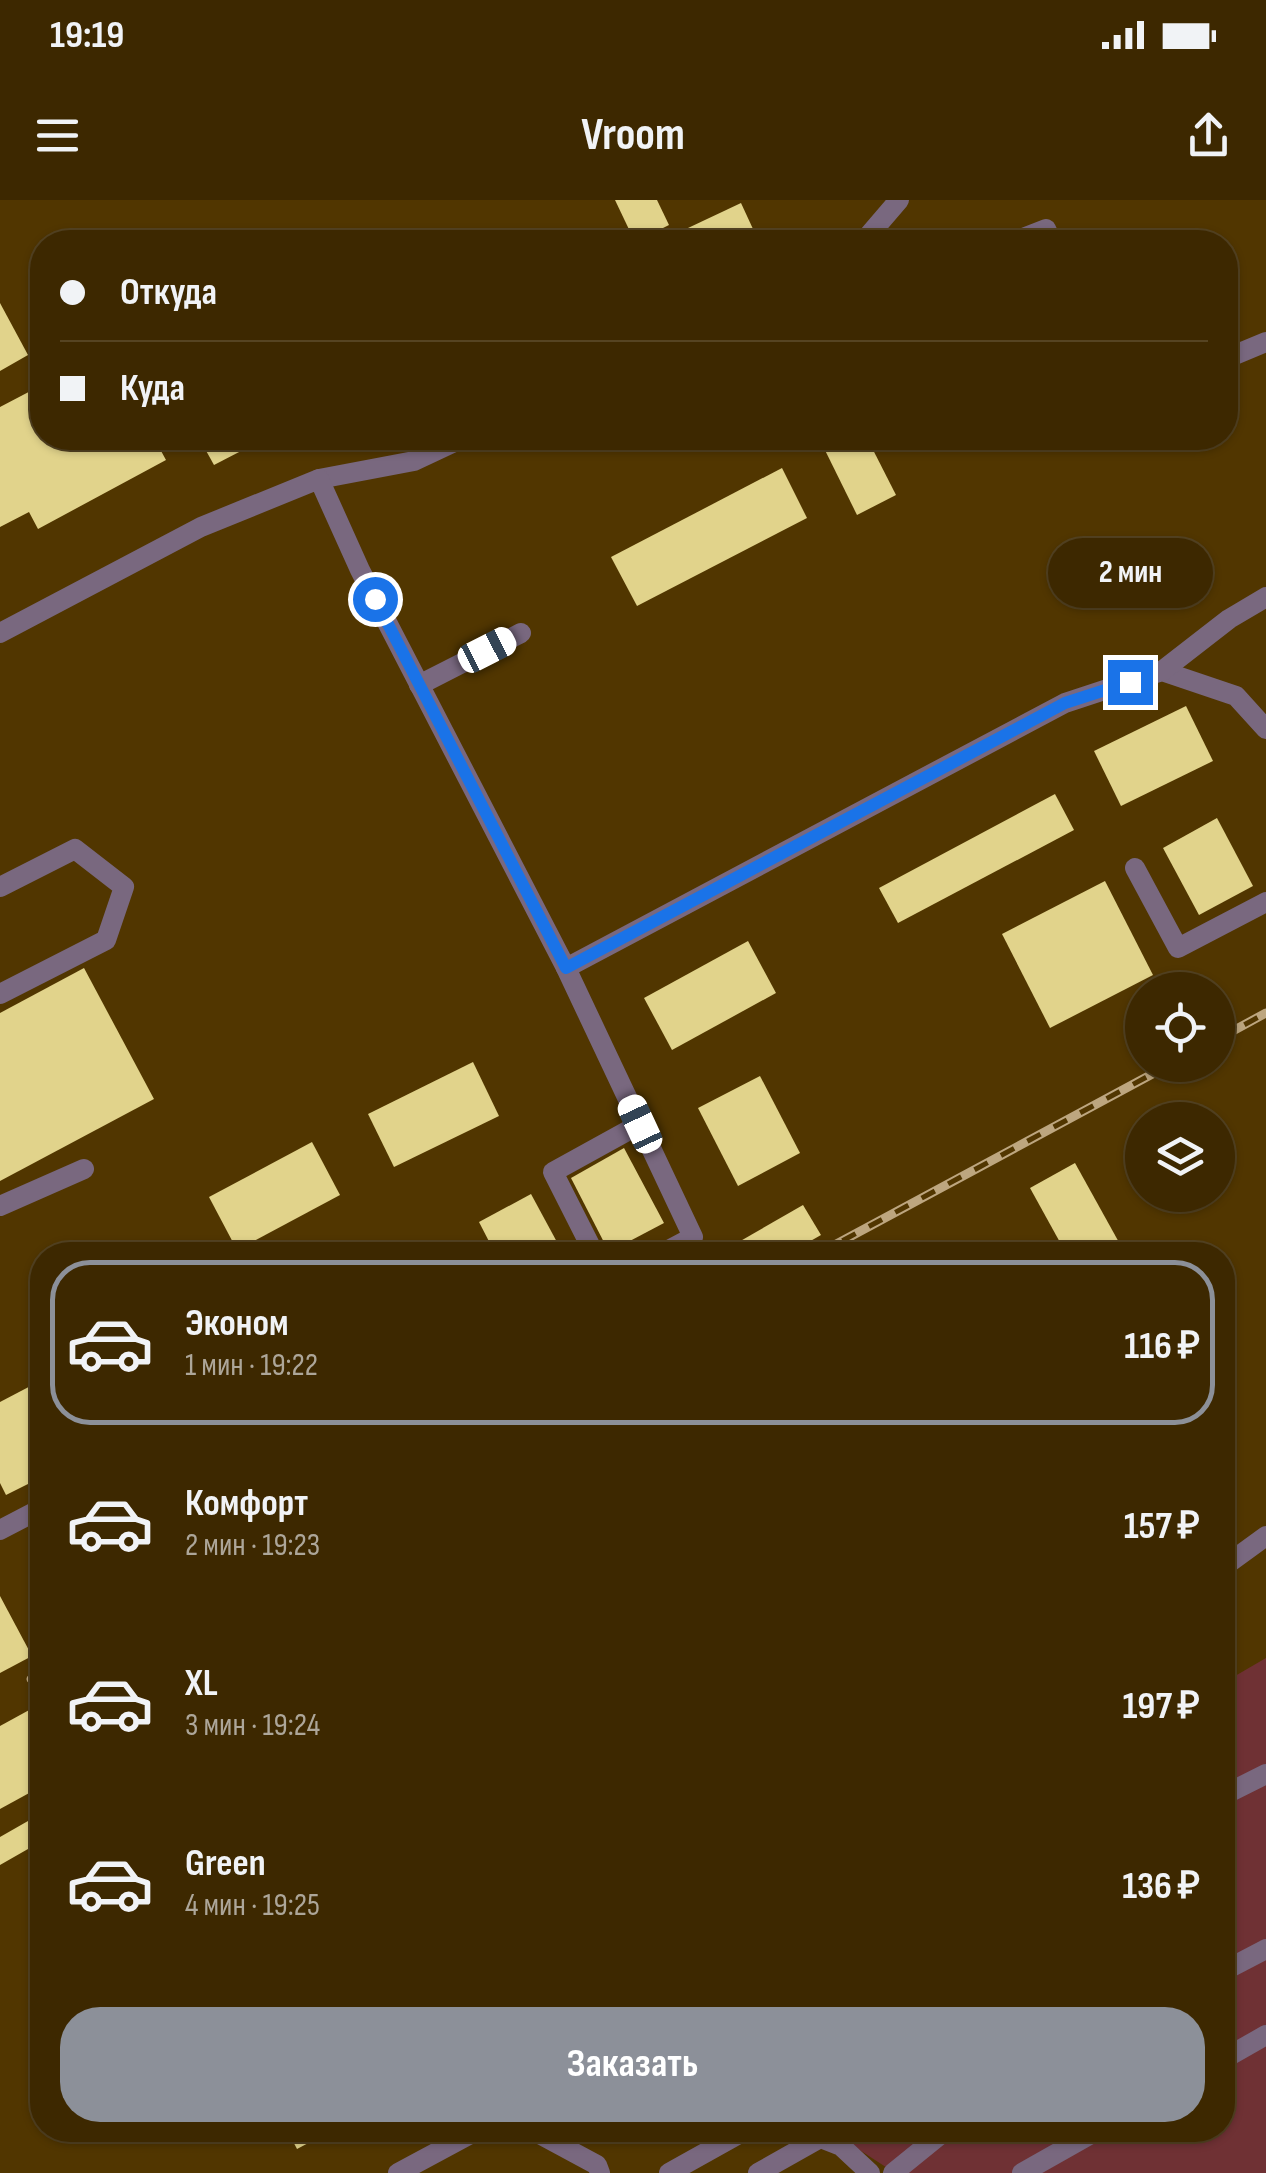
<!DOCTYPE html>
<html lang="ru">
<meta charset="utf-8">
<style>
:root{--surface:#3d2800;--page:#44300a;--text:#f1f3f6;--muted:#ada699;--line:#564422;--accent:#8c9099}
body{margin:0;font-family:"Sofia Sans Condensed",sans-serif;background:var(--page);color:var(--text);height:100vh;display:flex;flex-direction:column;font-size:38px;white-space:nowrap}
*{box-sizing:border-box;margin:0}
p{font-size:32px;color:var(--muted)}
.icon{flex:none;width:55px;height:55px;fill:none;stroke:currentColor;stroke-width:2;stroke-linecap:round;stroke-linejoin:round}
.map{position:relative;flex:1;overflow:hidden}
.panel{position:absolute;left:30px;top:1042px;width:1205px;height:900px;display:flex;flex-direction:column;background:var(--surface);border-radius:40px;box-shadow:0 2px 8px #0004,0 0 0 2px var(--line)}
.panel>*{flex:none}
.guide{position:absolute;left:30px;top:30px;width:1208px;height:220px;border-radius:40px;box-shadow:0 2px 8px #0004,0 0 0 2px var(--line);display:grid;align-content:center;height:220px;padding:0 30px;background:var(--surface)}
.buttons{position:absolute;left:1125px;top:772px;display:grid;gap:20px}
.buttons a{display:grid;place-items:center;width:110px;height:110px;border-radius:50%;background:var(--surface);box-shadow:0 2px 8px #0004,0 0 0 2px var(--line);font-size:50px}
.end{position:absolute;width:45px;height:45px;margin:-22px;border:12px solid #1a73e8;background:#fff;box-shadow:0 0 0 5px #fff}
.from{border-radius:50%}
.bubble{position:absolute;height:70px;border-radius:35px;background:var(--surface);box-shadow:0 2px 8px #0004,0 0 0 2px var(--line);font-size:32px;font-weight:700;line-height:70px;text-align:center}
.car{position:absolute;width:30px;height:60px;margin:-30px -15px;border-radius:12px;box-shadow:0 0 8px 2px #0007;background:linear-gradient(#fff 24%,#345 0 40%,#fff 0 76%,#345 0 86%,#fff 0)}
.guide b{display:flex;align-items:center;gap:35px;height:95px;font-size:38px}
.guide b+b{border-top:2px solid var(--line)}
.guide i{width:25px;height:25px;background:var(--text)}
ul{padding:18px 0 0;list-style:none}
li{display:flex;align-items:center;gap:30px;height:165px;margin:0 20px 15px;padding:0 10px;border:5px solid transparent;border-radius:40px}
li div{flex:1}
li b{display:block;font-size:38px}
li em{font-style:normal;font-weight:700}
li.selected{border-color:var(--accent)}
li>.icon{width:90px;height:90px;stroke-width:1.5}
.cta{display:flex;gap:20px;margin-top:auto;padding:20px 30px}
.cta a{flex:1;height:115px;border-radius:40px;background:var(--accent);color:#fff;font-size:40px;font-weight:700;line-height:115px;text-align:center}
.status{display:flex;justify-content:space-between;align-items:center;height:70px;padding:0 50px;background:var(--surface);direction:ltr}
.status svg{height:28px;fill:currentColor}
header{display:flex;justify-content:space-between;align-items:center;height:130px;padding:0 30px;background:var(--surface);font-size:45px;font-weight:700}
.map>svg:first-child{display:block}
.green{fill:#6f3134}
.building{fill:#e1d38b}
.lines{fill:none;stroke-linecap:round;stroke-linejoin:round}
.minor{stroke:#79687f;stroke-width:20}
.rail-casing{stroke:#bda67f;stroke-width:9}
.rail{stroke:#513600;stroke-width:5;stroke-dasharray:15;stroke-linecap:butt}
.route{stroke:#1a73e8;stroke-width:12}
</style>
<div class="status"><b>19:19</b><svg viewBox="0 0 49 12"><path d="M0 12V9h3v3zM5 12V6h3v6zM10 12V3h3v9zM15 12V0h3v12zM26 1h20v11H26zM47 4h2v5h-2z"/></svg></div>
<header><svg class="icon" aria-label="menu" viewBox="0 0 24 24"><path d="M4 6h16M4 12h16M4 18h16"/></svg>Vroom<svg class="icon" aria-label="share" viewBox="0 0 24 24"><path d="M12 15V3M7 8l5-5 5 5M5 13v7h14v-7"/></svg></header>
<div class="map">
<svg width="1266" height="1973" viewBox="0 0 1266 1973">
<rect width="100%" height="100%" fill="#513600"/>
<path class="green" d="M1266,1458V1973H895L835,1934L824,1930H1222L1223,1483Z"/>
<g class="building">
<path d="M615,0H657L669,25L635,42Z"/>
<path d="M741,3L759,42H695L688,28Z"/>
<path d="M0,103L28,155L0,171Z"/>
<path d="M42,185V238H154L166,260L38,329L29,312L0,327V207Z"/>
<path d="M199,238H266L214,265Z"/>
<path d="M819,238H867L896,295L857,315Z"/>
<path d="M782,268L807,318L637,406L611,357Z"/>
<path d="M1186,506L1213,561L1121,606L1094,551Z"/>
<path d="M1055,594L1074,630L898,723L879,688Z"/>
<path d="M1217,618L1253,686L1199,715L1163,648Z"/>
<path d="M1105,681L1153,775L1050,828L1002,734Z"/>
<path d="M748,741L776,793L672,850L644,798Z"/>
<path d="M84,768L154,899L0,981V813Z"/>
<path d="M473,862L499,916L394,967L368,914Z"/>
<path d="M760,876L800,953L738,986L698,908Z"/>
<path d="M312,942L340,995L237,1050L209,997Z"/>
<path d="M624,948L664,1023L609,1052L571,978Z"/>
<path d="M1075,963L1126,1055H1067L1030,988Z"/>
<path d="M531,994L564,1055H496L479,1022Z"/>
<path d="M803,1005L821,1035L786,1055H716Z"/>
<path d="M42,1180V1277L6,1295L0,1283V1202Z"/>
<path d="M0,1396L32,1456L0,1473Z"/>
<path d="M42,1503V1586L0,1609V1526Z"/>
<path d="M42,1613V1641L0,1665V1637Z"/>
<path d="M287,1930H333L297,1949Z"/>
</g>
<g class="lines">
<g class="minor">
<path d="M863,42L899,0"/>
<path d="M1013,42L1046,29L1052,42"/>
<path d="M1225,159L1266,142"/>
<path d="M319,279L414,261L463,238"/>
<path d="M0,433L201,327L319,279L360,370L566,768L1065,503L1162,471L1236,496L1266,529"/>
<path d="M1162,471L1229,419L1266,397"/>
<path d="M419,485L521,433"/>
<path d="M1135,668L1178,748L1266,702"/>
<path d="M0,687L75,649L124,687L106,740L0,794"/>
<path d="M566,768L693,1037L659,1055"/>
<path d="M0,1006L84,969"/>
<path d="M595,1055L553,972L640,924"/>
<path d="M0,1330L42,1308"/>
<path d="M1222,1368L1266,1336"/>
<path d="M1222,1596L1266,1574"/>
<path d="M1222,1772L1266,1749"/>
<path d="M1222,1860L1266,1835"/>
<path d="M532,1930L597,1965L600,1973"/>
<path d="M800,1930L841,1946L870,1973"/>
<path d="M398,1973L478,1930"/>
<path d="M669,1973L746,1930"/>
<path d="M758,1973L820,1938"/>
<path d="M893,1973L946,1930"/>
<path d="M1022,1973L1098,1930"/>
</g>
<g class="rail-casing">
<g id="rail">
<path d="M1218,839L1266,813"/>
<path d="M816,1055L1169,865"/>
<path d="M31,1479L42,1472"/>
</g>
</g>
<use href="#rail" class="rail"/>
</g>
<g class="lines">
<path class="route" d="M375,399L566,768L1065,503L1130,482"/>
</g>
</svg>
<div class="buttons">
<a><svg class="icon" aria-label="locate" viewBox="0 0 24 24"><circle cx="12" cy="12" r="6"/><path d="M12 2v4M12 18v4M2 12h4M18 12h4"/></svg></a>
<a><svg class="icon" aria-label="layers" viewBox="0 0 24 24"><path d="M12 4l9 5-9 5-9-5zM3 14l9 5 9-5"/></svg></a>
</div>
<i class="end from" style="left:375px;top:399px"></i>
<i class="end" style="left:1130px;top:482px"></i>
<div class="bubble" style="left:1048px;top:338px;width:165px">2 мин</div>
<i class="car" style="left:487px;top:450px;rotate:63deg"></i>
<i class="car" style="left:640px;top:924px;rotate:335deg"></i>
<div class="guide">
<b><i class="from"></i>Откуда</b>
<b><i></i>Куда</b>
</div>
<section class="panel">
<ul>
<li class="selected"><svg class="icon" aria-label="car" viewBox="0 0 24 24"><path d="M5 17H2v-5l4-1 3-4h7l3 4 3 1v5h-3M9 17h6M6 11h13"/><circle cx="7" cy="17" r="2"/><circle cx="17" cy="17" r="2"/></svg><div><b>Эконом</b><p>1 мин · 19:22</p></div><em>116 ₽</em></li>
<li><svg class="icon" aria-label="car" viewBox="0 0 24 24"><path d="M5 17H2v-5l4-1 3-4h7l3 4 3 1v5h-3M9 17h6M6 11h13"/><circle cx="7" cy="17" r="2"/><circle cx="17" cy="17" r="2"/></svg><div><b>Комфорт</b><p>2 мин · 19:23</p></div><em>157 ₽</em></li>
<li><svg class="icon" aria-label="car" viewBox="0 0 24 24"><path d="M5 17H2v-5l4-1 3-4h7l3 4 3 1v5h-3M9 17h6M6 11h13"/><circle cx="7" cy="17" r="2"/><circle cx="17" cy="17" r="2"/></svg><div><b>XL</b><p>3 мин · 19:24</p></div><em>197 ₽</em></li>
<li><svg class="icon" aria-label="car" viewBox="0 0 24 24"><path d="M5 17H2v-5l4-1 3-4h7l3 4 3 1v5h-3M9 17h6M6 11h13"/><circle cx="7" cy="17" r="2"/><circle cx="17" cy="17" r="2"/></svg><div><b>Green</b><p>4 мин · 19:25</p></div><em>136 ₽</em></li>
</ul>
<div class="cta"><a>Заказать</a></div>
</section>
</div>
